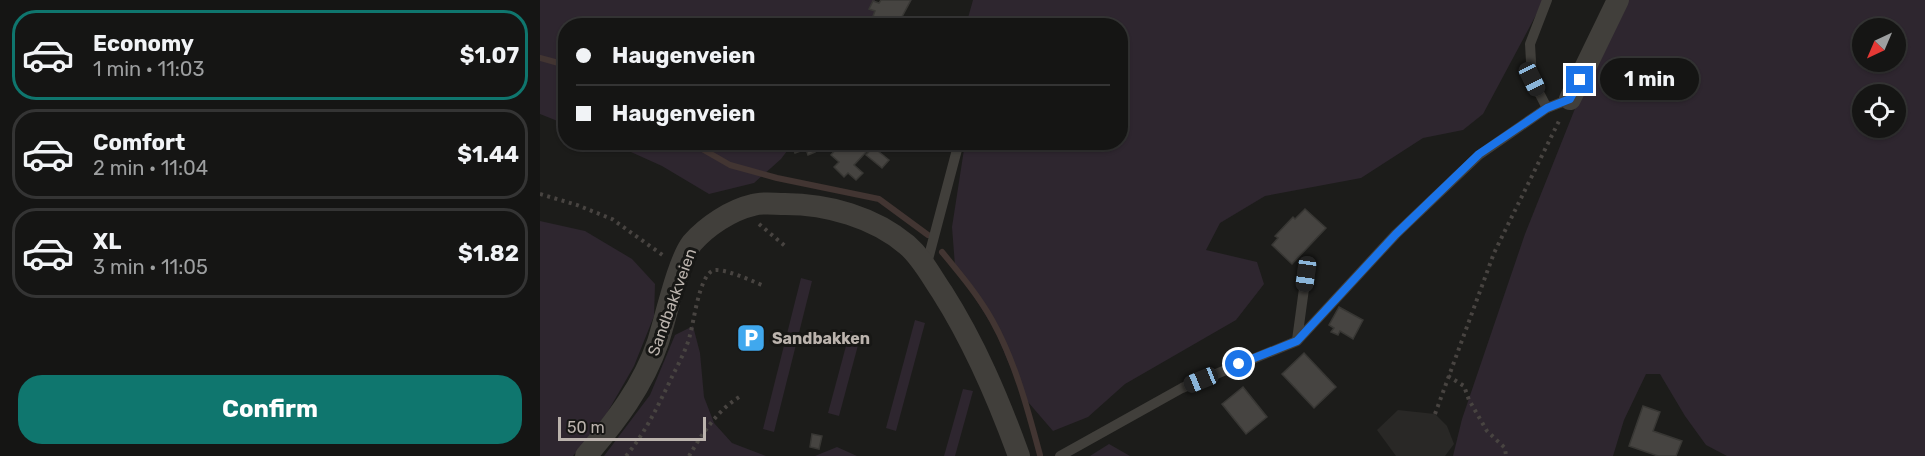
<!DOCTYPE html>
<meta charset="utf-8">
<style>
:root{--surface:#151514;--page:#222;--text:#f1f3f6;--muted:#9d9fa0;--line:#343434;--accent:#0f766e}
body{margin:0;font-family:Rubik,sans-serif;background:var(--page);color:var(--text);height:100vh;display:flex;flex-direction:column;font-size:22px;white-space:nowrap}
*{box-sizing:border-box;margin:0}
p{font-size:20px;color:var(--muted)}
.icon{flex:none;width:33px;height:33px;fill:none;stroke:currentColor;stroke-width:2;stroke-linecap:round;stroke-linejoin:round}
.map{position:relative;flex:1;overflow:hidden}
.side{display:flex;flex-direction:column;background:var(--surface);width:540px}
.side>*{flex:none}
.banner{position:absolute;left:18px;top:18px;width:570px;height:132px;border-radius:24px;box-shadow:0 2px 4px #0004,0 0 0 2px var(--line);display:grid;align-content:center;height:132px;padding:0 18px;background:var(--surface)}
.needle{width:39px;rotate:224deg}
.fabs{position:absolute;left:1312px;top:18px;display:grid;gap:12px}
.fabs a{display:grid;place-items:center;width:54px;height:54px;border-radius:50%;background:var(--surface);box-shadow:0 2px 4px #0004,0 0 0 2px var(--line);font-size:30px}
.scale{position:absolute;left:18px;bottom:15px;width:148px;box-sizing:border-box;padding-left:6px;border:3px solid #bbb3ad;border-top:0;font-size:16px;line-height:21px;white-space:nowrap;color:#bbb3ad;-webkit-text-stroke:4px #171715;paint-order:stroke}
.end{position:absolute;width:27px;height:27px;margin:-14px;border:8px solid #1a73e8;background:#fff;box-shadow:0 0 0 3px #fff}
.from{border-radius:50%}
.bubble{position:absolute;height:42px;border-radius:21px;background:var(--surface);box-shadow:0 2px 4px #0004,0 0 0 2px var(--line);font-size:20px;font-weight:700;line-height:42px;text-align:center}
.car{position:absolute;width:18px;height:36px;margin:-18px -9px;border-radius:8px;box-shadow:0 0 4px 2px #0007;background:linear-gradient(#222 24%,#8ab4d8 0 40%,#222 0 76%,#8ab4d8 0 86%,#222 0)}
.banner b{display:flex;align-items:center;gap:21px;height:57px;font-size:22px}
.banner b+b{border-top:2px solid var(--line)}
.banner i{width:15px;height:15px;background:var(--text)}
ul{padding:10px 0 0;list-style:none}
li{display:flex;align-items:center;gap:18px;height:90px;margin:0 12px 9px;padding:0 6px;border:3px solid var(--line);border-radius:24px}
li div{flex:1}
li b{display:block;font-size:22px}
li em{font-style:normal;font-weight:700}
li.current{border-color:var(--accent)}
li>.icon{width:54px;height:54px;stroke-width:1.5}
.button{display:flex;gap:12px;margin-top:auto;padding:12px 18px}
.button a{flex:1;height:69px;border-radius:24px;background:var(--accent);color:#fff;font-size:24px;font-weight:700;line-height:69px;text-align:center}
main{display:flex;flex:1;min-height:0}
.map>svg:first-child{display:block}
.built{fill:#292826}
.green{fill:#2e262f;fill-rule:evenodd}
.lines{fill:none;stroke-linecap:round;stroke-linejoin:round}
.stream{stroke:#423532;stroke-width:6}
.building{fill:#464441;stroke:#383734;stroke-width:1.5}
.path{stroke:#484441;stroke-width:4;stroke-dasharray:3 4.5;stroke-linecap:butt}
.lane{stroke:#413f3b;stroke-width:10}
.street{stroke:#413f3b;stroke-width:22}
.route{stroke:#1a73e8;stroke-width:8}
.labels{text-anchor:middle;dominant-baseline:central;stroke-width:6;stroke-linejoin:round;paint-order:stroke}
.street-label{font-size:16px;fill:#bbb3ad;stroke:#171715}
.poi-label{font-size:16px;font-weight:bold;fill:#bbb3ad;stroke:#171715;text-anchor:start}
</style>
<main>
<section class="side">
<ul>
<li class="current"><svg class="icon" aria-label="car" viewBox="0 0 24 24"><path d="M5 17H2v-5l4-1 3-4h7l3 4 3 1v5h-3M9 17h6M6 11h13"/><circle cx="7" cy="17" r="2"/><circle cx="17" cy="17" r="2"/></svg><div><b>Economy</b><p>1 min · 11:03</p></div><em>$1.07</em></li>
<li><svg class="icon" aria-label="car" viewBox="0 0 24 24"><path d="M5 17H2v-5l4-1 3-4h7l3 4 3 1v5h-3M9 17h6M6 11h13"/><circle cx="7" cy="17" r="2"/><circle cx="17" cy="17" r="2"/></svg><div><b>Comfort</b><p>2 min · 11:04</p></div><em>$1.44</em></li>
<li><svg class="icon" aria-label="car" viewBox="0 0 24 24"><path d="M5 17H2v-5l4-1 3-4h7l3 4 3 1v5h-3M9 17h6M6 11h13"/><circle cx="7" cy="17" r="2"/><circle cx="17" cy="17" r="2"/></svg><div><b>XL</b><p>3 min · 11:05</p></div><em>$1.82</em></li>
</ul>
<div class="button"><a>Confirm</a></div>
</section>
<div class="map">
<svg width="1385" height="456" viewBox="0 0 1385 456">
<rect width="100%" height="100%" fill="#1c1c1a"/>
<path class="built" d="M858,410L895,414L907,426L914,444L905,456H856L837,430Z"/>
<g class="green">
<path d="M0,0H335L336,17L334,26H26L25,124L0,114Z"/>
<path d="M433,0H1004L943,114L923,130L883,138L821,178L725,196L680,223L666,250L717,262L724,284L696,320L585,384L548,417L513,431L482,395L455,330L415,266L412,227L425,143L580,142V26L426,25Z"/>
<path d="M1085,0H1385V456H1187L1166,445L1145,416L1120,374H1106L1084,420L1073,456H913L922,419L985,234L1040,96ZM1323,28H1356V62H1323ZM1323,94H1356V128H1323Z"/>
<path d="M71,143H253L241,159L214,183L169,194L122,166Z"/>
<path d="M0,221L45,231L92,259L115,284L114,316L94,366L67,413L33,456H0Z"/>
<path d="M261,278L272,281L234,432L223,429Z"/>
<path d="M375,320L385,323L356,431L346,428Z"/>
<path d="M153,326L160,353L164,397L174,423L192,443L226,456H64L110,395L135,335Z"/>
<path d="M310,331L321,334L299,416L288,413Z"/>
<path d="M423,389L433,391L415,456H404Z"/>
<path d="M569,444L590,456H550Z"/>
<path d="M297,447L317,456H275Z"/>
</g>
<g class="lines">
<g class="stream">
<path d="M0,58L26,65"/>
<path d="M150,142L190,165L237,178L339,199L388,235"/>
<path d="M402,252C420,274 438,295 452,320C475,361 488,410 500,455"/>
</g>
</g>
<g class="building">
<path d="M341,0H371L357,26L333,16L335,11L329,9L333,1L339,3Z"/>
<path d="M251,142H271L275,152L268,155L266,149L255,153Z"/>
<path d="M302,142H315L326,152L314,165L323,173L316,180L308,173L304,177L294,167L299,162L291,155Z"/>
<path d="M333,147L349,160L342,168L326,155Z"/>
<path d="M765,209L786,228L752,264L732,245L738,238L735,236L753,217L755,219Z"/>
<path d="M799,307L823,320L813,339L800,331L798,335L791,332L794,328L789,325Z"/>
<path d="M764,353L796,387L774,408L742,374Z"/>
<path d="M703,387L727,417L706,434L682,404Z"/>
<path d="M1103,406L1120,412L1113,431L1142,441L1136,456H1118L1089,446Z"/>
<path d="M272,434L282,436L279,449L270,447Z"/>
</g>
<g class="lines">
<g class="path">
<path d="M0,194L37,205L72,219L124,256"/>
<path d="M219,224L245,246"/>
<path d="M908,376L924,386L929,400L947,431L965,448L966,456"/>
<path d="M895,414L954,253L1020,119"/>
<path d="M86,456C105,433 117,408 130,381C137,366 146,351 150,335C154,321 159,278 172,271C180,266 215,282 224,286"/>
<path d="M149,456C162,434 178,409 201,396"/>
</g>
<g class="lane">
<path d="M1007,0L990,44L992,79L1007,108"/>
<path d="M386,267L419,142"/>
<path d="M757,340L766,274"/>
<path d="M520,456L642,388L757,341L856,234L939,155L1007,108L1030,99"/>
</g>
<g class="street">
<path d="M1030,99L1078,0"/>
<path d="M46,456C76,421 103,386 118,342C126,317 138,261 152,243C167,226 191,210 213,205C223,202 234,204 245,204C287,204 334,217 367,245C382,258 391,276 402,292C435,344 458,398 479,456"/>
</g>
</g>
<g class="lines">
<path class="route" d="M699,364L757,341L856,234L939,154L1007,108L1030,99L1040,80"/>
</g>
<defs>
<g id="parking-square" transform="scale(1.5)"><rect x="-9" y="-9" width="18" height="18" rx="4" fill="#40a8ee" stroke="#171715"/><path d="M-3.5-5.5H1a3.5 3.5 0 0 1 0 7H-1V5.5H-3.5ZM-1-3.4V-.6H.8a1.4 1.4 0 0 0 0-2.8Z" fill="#fff"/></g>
</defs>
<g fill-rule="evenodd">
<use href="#parking-square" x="211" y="338"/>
</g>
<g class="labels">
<g class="street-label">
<text transform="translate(132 302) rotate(-70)">Sandbakkveien</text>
</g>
<g class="poi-label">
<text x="232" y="338">Sandbakken</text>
</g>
</g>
</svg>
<div class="fabs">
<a><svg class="needle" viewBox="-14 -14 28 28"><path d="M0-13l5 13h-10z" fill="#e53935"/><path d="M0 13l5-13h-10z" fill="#9d9fa0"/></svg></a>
<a><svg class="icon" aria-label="locate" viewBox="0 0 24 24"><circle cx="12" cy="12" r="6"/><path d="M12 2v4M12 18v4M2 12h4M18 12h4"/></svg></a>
</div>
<div class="scale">50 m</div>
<i class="end from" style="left:699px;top:364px"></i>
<i class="end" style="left:1040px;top:80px"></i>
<div class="bubble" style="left:1060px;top:58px;width:99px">1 min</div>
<i class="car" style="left:992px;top:79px;rotate:154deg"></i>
<i class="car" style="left:766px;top:274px;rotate:188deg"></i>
<i class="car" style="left:661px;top:380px;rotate:248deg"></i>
<div class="banner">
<b><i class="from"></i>Haugenveien</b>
<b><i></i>Haugenveien</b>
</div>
</div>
</main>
